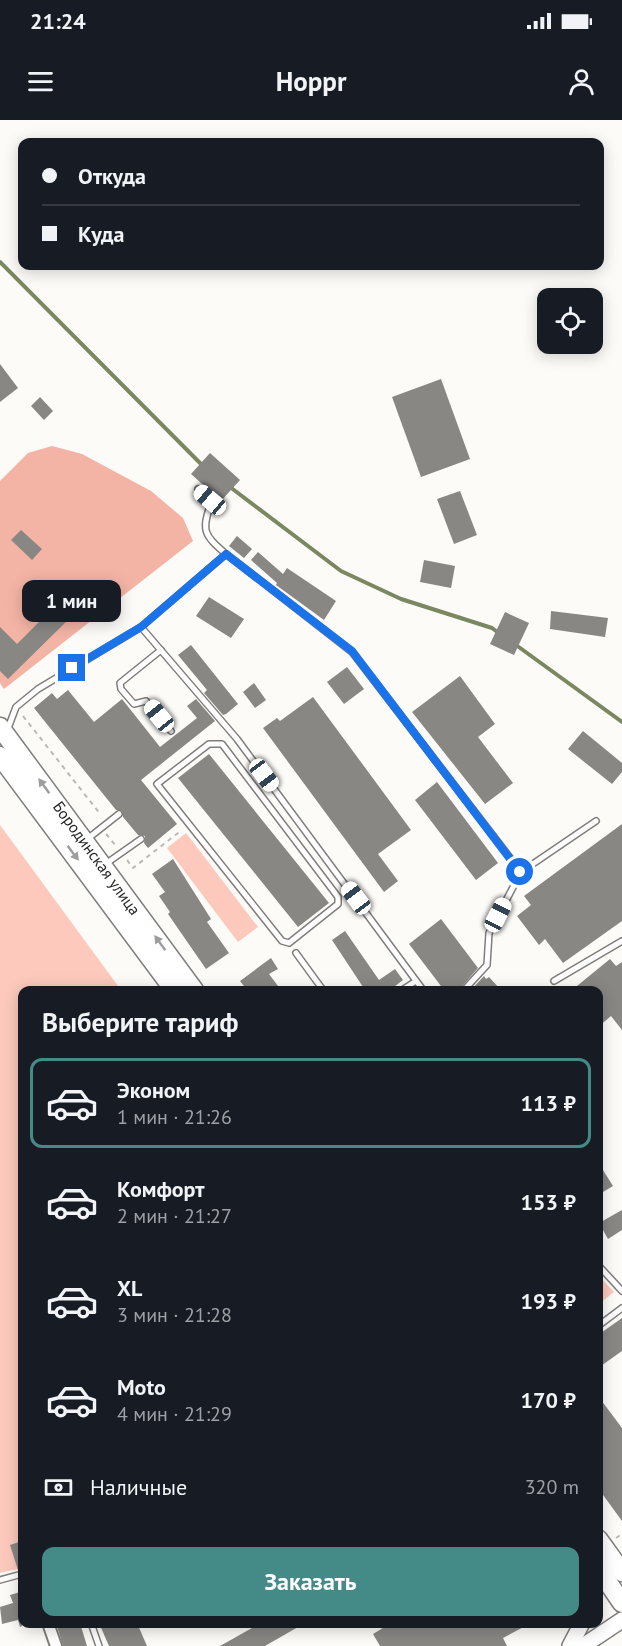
<!DOCTYPE html>
<html lang="ru">
<meta charset="utf-8">
<style>
:root{--surface:#171b24;--page:#242831;--text:#f1f3f6;--muted:#9ea1a6;--line:#363941;--accent:#448b88}
body{margin:0;font-family:"PT Sans",sans-serif;background:var(--page);color:var(--text);height:100vh;display:flex;flex-direction:column;font-size:22px;white-space:nowrap}
*{box-sizing:border-box;margin:0}
p{font-size:20px;color:var(--muted)}
.icon{flex:none;width:33px;height:33px;fill:none;stroke:currentColor;stroke-width:2;stroke-linecap:round;stroke-linejoin:round}
.map{position:relative;flex:1;overflow:hidden}
.sheet{position:absolute;left:18px;top:866px;width:585px;height:642px;display:flex;flex-direction:column;background:var(--surface);border-radius:12px;box-shadow:0 3px 15px #0003}
.sheet>*{flex:none}
.hud{position:absolute;left:18px;top:18px;width:586px;height:132px;border-radius:12px;box-shadow:0 3px 15px #0003;display:grid;align-content:center;height:132px;padding:0 24px;background:var(--surface)}
.controls{position:absolute;left:537px;top:168px;display:grid;gap:12px}
.controls a{display:grid;place-items:center;width:66px;height:66px;border-radius:12px;background:var(--surface);box-shadow:0 3px 15px #0003;font-size:30px}
.end{position:absolute;width:27px;height:27px;margin:-14px;border:8px solid #1a73e8;background:#fff;box-shadow:0 0 0 3px #fff}
.from{border-radius:50%}
.bubble{position:absolute;height:42px;border-radius:12px;background:var(--surface);box-shadow:0 3px 15px #0003;font-size:20px;font-weight:700;line-height:42px;text-align:center}
.car{position:absolute;width:18px;height:36px;margin:-18px -9px;border-radius:8px;box-shadow:0 0 4px 2px #0007;background:linear-gradient(#fff 24%,#345 0 40%,#fff 0 76%,#345 0 86%,#fff 0)}
.hud b{display:flex;align-items:center;gap:21px;height:57px;font-size:22px}
.hud b+b{border-top:2px solid var(--line)}
.hud i{width:15px;height:15px;background:var(--text)}
ul{padding:0;list-style:none}
li{display:flex;align-items:center;gap:18px;height:90px;margin:0 12px 9px;padding:0 12px;border:3px solid transparent;border-radius:12px}
li div{flex:1}
li b{display:block;font-size:22px}
li em{font-style:normal;font-weight:700}
li.current{border-color:var(--accent)}
li>.icon{width:54px;height:54px;stroke-width:1.5}
h2{padding:0 24px;font-size:27px;line-height:72px}
.pay{display:flex;align-items:center;gap:15px;height:66px;padding:0 24px;font-size:22px}
.pay p{margin-inline-start:auto}
.primary-button{display:flex;gap:12px;margin-top:auto;padding:12px 24px}
.primary-button a{flex:1;height:69px;border-radius:12px;background:var(--accent);color:#fff;font-size:24px;font-weight:700;line-height:69px;text-align:center}
.status{display:flex;justify-content:space-between;align-items:center;height:42px;padding:0 30px;background:var(--surface);direction:ltr}
.status svg{height:16px;fill:currentColor}
header{display:flex;justify-content:space-between;align-items:center;height:78px;padding:0 24px;background:var(--surface);font-size:27px;font-weight:700}
.map>svg:first-child{display:block}
.green{fill:#fdc9bd}
.forest{fill:#f3b4a5}
.lines{fill:none;stroke-linecap:round;stroke-linejoin:round}
.stream{stroke:#7a8760;stroke-width:4}
.building{fill:#888784}
.lane-casing{stroke:#807e7b;stroke-width:8}
.street-casing{stroke:#807e7b;stroke-width:14}
.secondary-casing{stroke:#807e7b;stroke-width:18}
.primary-casing{stroke:#807e7b;stroke-width:21}
.path{stroke:#bbb9b6;stroke-width:2;stroke-dasharray:4.5 4.5;stroke-linecap:butt}
.lane{stroke:#fff;stroke-width:5}
.street{stroke:#fff;stroke-width:10}
.secondary{stroke:#fff;stroke-width:15}
.primary{stroke:#fff;stroke-width:18}
.oneway{fill:#9e9d9d}
.route{stroke:#1a73e8;stroke-width:8}
.labels{text-anchor:middle;dominant-baseline:central;stroke-width:5;stroke-linejoin:round;paint-order:stroke}
.street-label{font-size:16px;fill:#272625;stroke:#fff}
</style>
<div class="status"><b>21:24</b><svg viewBox="0 0 49 12"><path d="M0 12V9h3v3zM5 12V6h3v6zM10 12V3h3v9zM15 12V0h3v12zM26 1h20v11H26zM47 4h2v5h-2z"/></svg></div>
<header><svg class="icon" aria-label="menu" viewBox="0 0 24 24"><path d="M4 6h16M4 12h16M4 18h16"/></svg>Hoppr<svg class="icon" aria-label="person" viewBox="0 0 24 24"><circle cx="12" cy="8" r="4"/><path d="M4 21q1-7 8-7t8 7"/></svg></header>
<div class="map">
<svg width="622" height="1526" viewBox="0 0 622 1526">
<rect width="100%" height="100%" fill="#fdfbf7"/>
<g class="green">
<path d="M0,705L121,870H22V1448L0,1453Z"/>
<path d="M186,713L258,807L238,822L167,728Z"/>
<path d="M599,1156L614,1172L599,1184L598,1156Z"/>
</g>
<path class="forest" d="M52,326L82,334L151,371L183,398L193,421L4,569L0,563V361L28,333Z"/>
<g class="lines">
<g class="stream">
<path d="M0,142L203,346"/>
<path d="M230,367L341,451L401,479L492,508L500,514"/>
<path d="M516,525L622,602"/>
</g>
</g>
<g class="building">
<path d="M0,244L18,268L0,282Z"/>
<path d="M441,259L470,339L421,357L392,277Z"/>
<path d="M40,277L53,291L44,300L31,286Z"/>
<path d="M210,333L240,360L221,381L191,354Z"/>
<path d="M460,371L477,415L454,424L437,379Z"/>
<path d="M21,410L42,429L32,440L11,420Z"/>
<path d="M237,416L252,429L244,438L229,426Z"/>
<path d="M258,432L283,454L287,448L336,481L324,500L276,465L277,463L251,440Z"/>
<path d="M424,440L455,446L451,468L420,462Z"/>
<path d="M209,477L244,499L231,518L196,496Z"/>
<path d="M60,481L74,494L8,559L0,551V507L17,524Z"/>
<path d="M551,491L608,498L605,517L550,509Z"/>
<path d="M505,492L529,503L514,535L490,524Z"/>
<path d="M191,525L238,584L226,594L223,595L204,573L207,570L178,535Z"/>
<path d="M347,547L364,569L344,584L327,562Z"/>
<path d="M460,556L495,604L478,617L513,663L485,684L412,592Z"/>
<path d="M254,563L266,580L255,588L243,572Z"/>
<path d="M68,570L94,602L122,579L160,627L197,598L187,586L196,579L215,601L141,660L177,704L148,728L144,723L145,716L138,715L123,697L122,691L116,690L34,588L52,573L57,579Z"/>
<path d="M313,577L411,710L378,734L398,761L384,772L263,608L277,598L280,601Z"/>
<path d="M583,611L622,643V652L612,664L568,629Z"/>
<path d="M209,634L329,783L298,807L178,658Z"/>
<path d="M437,662L498,743L476,760L415,680Z"/>
<path d="M622,704V801L563,843L545,819L539,825L517,796L531,785L524,776Z"/>
<path d="M173,739L211,799L207,802L229,833L206,849L168,794L170,792L159,776L165,772L152,754Z"/>
<path d="M441,799L478,848L459,870H444L409,824Z"/>
<path d="M345,811L379,860L395,849L403,860L390,870H365L332,820Z"/>
<path d="M271,838L278,849L269,854L281,870H247L240,861Z"/>
<path d="M610,839L616,846L622,842V910L611,896L598,907V870H572Z"/>
<path d="M484,856L486,859L489,857L501,870H471Z"/>
<path d="M598,1042L613,1066L598,1075Z"/>
<path d="M622,1090V1110L608,1119L599,1103Z"/>
<path d="M622,1198V1231L598,1248V1215Z"/>
<path d="M598,1276L622,1308V1401L598,1368Z"/>
<path d="M22,1421V1449L18,1450L10,1425Z"/>
<path d="M20,1472L22,1506L20,1507L18,1500L2,1504L0,1487L13,1483L10,1475Z"/>
<path d="M56,1503H80L87,1526H63Z"/>
<path d="M99,1503H137L147,1526H109Z"/>
<path d="M261,1503H305L265,1526H220Z"/>
<path d="M391,1503H531L503,1518L507,1526H380L373,1514Z"/>
</g>
<g class="lines">
<g class="lane-casing">
<g id="lane">
<path d="M198,369L211,383C201,411 204,415 226,434"/>
<path d="M141,507L226,434L352,532L521,752"/>
<path d="M161,530L120,563L121,569L134,584L146,581L171,611"/>
<path d="M7,611L16,587L38,569L141,507L237,619L423,870"/>
<path d="M209,624H222L338,777V784L289,823L282,821L157,664Z"/>
<path d="M86,720L119,694"/>
<path d="M104,745L141,719"/>
<path d="M296,833L323,870"/>
<path d="M554,861L622,821"/>
<path d="M402,870L416,861"/>
<path d="M464,870L487,845L489,813L521,752L596,701"/>
<path d="M598,1145L622,1171"/>
<path d="M598,1206L622,1188"/>
<path d="M0,1460L22,1454"/>
<path d="M91,1503L99,1526"/>
</g>
</g>
<g class="street-casing">
<path id="street" d="M48,1503L56,1526"/>
</g>
<g class="secondary-casing">
<g id="secondary">
<path d="M570,1526L582,1503"/>
<path d="M583,1526L622,1500"/>
</g>
</g>
<g class="primary-casing">
<g id="primary">
<path d="M0,607L194,870"/>
<path d="M0,636L174,870"/>
<path d="M598,1419L622,1452"/>
<path d="M598,1448L622,1483"/>
</g>
</g>
<g class="path">
<path d="M23,596L101,695"/>
<path d="M106,714L116,726"/>
<path d="M127,740L133,748L182,710"/>
<path d="M616,1418L622,1414"/>
</g>
<use href="#lane" class="lane"/>
<use href="#street" class="street"/>
<use href="#secondary" class="secondary"/>
<use href="#primary" class="primary"/>
</g>
<defs><path id="oneway-solid" d="M-6-.8H1V-3.2L6.5 0L1 3.2V.8H-6Z" transform="scale(1.5)"/></defs>
<g class="oneway">
<use href="#oneway-solid" transform="translate(44 666) rotate(-126)"/>
<use href="#oneway-solid" transform="translate(73 733) rotate(53)"/>
<use href="#oneway-solid" transform="translate(160 823) rotate(-126)"/>
</g>
<g class="lines">
<path class="route" d="M72,548L141,507L226,434L352,531L520,752"/>
</g>
<g class="labels">
<g class="street-label">
<text transform="translate(97 738) rotate(54)">Бородинская улица</text>
</g>
</g>
</svg>
<div class="controls">
<a><svg class="icon" aria-label="locate" viewBox="0 0 24 24"><circle cx="12" cy="12" r="6"/><path d="M12 2v4M12 18v4M2 12h4M18 12h4"/></svg></a>
</div>
<i class="end from" style="left:520px;top:752px"></i>
<i class="end" style="left:72px;top:548px"></i>
<div class="bubble" style="left:22px;top:460px;width:99px">1 мин</div>
<i class="car" style="left:210px;top:380px;rotate:310deg"></i>
<i class="car" style="left:159px;top:596px;rotate:321deg"></i>
<i class="car" style="left:264px;top:655px;rotate:143deg"></i>
<i class="car" style="left:356px;top:778px;rotate:323deg"></i>
<i class="car" style="left:498px;top:795px;rotate:27deg"></i>
<div class="hud">
<b><i class="from"></i>Откуда</b>
<b><i></i>Куда</b>
</div>
<section class="sheet">
<h2>Выберите тариф</h2>
<ul>
<li class="current"><svg class="icon" aria-label="car" viewBox="0 0 24 24"><path d="M5 17H2v-5l4-1 3-4h7l3 4 3 1v5h-3M9 17h6M6 11h13"/><circle cx="7" cy="17" r="2"/><circle cx="17" cy="17" r="2"/></svg><div><b>Эконом</b><p>1 мин · 21:26</p></div><em>113 ₽</em></li>
<li><svg class="icon" aria-label="car" viewBox="0 0 24 24"><path d="M5 17H2v-5l4-1 3-4h7l3 4 3 1v5h-3M9 17h6M6 11h13"/><circle cx="7" cy="17" r="2"/><circle cx="17" cy="17" r="2"/></svg><div><b>Комфорт</b><p>2 мин · 21:27</p></div><em>153 ₽</em></li>
<li><svg class="icon" aria-label="car" viewBox="0 0 24 24"><path d="M5 17H2v-5l4-1 3-4h7l3 4 3 1v5h-3M9 17h6M6 11h13"/><circle cx="7" cy="17" r="2"/><circle cx="17" cy="17" r="2"/></svg><div><b>XL</b><p>3 мин · 21:28</p></div><em>193 ₽</em></li>
<li><svg class="icon" aria-label="car" viewBox="0 0 24 24"><path d="M5 17H2v-5l4-1 3-4h7l3 4 3 1v5h-3M9 17h6M6 11h13"/><circle cx="7" cy="17" r="2"/><circle cx="17" cy="17" r="2"/></svg><div><b>Moto</b><p>4 мин · 21:29</p></div><em>170 ₽</em></li>
</ul>
<div class="pay"><svg class="icon" aria-label="cash" viewBox="0 0 24 24"><path d="M3 7h18v10H3z"/><circle cx="12" cy="12" r="2"/></svg>Наличные<p>320 m</p></div>
<div class="primary-button"><a>Заказать</a></div>
</section>
</div>
